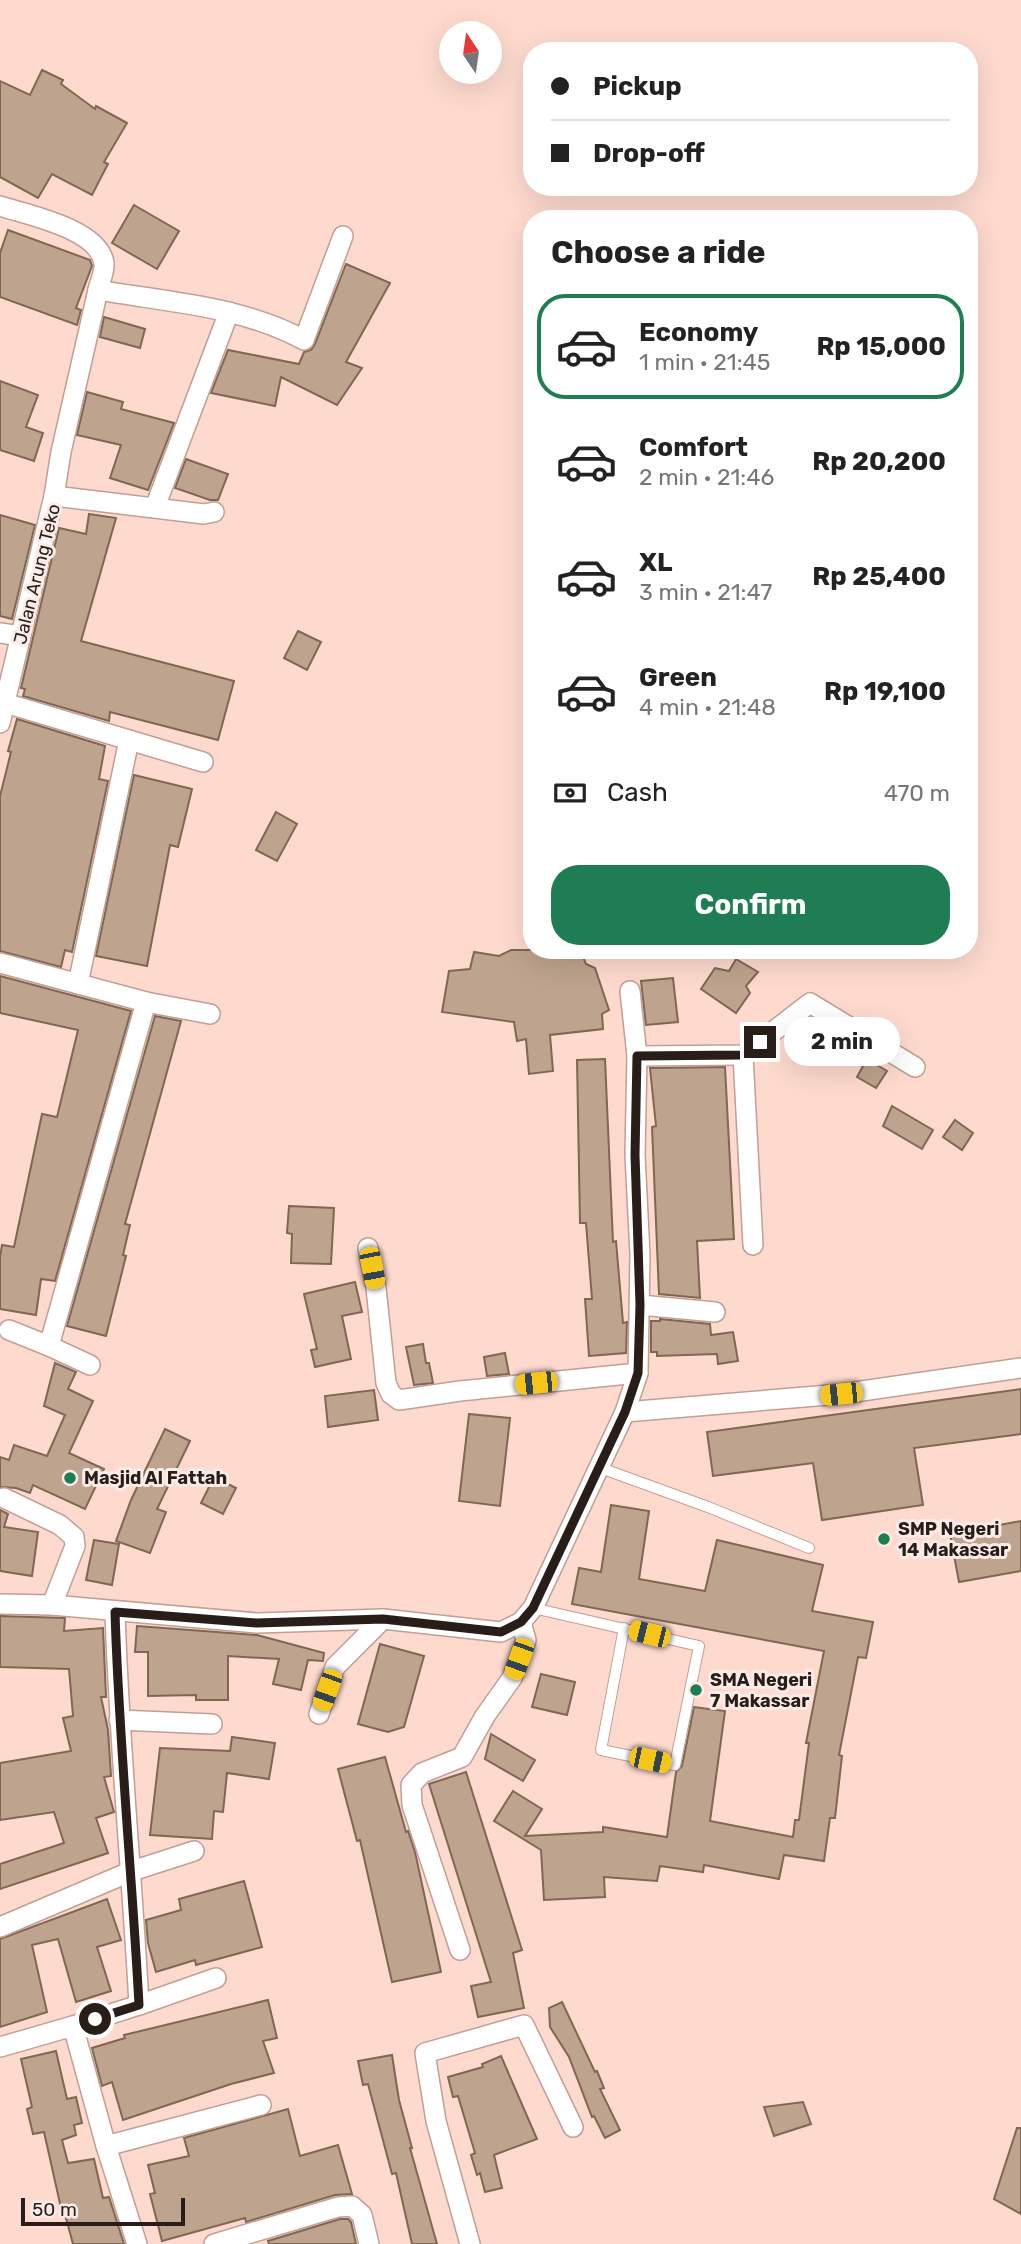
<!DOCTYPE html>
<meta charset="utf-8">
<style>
:root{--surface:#fff;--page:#f6f6f6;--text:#222;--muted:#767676;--line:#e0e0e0;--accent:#1f7d53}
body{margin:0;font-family:Rubik,sans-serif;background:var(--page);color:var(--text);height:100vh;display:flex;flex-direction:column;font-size:26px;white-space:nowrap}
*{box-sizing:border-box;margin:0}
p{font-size:23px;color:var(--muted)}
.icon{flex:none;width:38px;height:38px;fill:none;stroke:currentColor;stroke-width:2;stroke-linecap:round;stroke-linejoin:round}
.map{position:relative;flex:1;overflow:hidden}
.sheet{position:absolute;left:523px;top:210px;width:455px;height:749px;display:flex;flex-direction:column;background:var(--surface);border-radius:28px;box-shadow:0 7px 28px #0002}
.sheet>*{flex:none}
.guide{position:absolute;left:523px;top:42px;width:455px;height:154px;border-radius:28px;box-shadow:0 7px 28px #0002;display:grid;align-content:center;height:154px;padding:0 28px;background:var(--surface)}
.needle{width:46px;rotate:347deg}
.tools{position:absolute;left:439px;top:21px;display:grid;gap:14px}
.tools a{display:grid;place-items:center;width:63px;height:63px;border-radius:50%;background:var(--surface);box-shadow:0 7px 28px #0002;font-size:35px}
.scale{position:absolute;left:21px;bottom:18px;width:164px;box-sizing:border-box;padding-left:7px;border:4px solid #291d19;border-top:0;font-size:19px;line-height:24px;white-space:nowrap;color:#291d19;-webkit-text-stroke:5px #fbece8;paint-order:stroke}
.end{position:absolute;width:32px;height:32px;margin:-16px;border:9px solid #291d19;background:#fff;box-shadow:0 0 0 4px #fff}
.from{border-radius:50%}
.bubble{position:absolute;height:49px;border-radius:24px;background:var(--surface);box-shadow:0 7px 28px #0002;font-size:23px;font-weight:700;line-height:49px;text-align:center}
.car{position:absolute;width:21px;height:42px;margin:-21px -10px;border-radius:9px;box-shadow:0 0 5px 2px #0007;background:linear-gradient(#f5c518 24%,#345 0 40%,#f5c518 0 76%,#345 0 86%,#f5c518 0)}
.guide b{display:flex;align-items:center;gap:24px;height:66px;font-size:26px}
.guide b+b{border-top:2px solid var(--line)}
.guide i{width:18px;height:18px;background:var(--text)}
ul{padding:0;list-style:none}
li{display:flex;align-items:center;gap:21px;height:105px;margin:0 14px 10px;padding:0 14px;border:4px solid transparent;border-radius:28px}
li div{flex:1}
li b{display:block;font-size:26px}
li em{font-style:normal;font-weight:700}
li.current{border-color:var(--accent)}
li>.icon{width:63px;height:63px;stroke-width:1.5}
h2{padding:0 28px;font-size:32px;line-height:84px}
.pay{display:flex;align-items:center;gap:18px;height:77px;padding:0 28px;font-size:26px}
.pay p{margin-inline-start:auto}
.button{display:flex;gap:14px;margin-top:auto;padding:14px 28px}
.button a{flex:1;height:80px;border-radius:28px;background:var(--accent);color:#fff;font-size:28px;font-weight:700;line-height:80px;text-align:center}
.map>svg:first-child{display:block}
.building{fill:#bea48e;stroke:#7f6752;stroke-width:2}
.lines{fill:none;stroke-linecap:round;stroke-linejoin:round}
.service-casing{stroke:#c19f94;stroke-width:12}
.minor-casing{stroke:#c19f94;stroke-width:22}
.service{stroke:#fff;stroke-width:10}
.minor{stroke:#fff;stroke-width:19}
.route{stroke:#291d19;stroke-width:9}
.poi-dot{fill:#1f7d53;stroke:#fbece8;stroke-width:2.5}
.labels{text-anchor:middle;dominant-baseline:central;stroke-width:6;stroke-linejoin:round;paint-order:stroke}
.street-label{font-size:18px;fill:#291d19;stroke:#fbece8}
.poi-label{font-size:18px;font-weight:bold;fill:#291d19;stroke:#fbece8;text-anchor:start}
</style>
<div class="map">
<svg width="1021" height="2244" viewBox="0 0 1021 2244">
<rect width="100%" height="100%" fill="#fedace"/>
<g class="building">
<path d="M42,70L63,80L61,84L95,109L96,106L127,123L104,162L108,164L92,195L52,174L38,198L0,177V81L30,95Z"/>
<path d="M134,205L179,231L157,269L112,243Z"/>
<path d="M8,230L90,260L92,266L76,308L81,310L77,325L0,297V253Z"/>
<path d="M346,264L390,283L346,362L362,368L337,405L281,377L275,406L211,393L228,350L299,364L304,352L311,350L315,344Z"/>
<path d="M104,317L145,329L140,348L100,337Z"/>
<path d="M0,381L38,395L26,427L43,433L34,461L0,450Z"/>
<path d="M87,392L123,402L121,409L174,423L148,490L110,478L121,445L77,435Z"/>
<path d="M186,459L228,474L218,500H210L175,488Z"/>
<path d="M89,514L116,518L81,641L234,681L218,740L110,712L109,721L23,696L25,689L21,688L59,528L86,534Z"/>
<path d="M0,515L35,525L12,619L0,616Z"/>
<path d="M298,631L321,642L307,670L284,658Z"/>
<path d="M17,719L105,746L99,779L108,781L72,952L65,950L61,967L0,951V796L11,752L8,751Z"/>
<path d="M134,775L192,789L178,847L170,845L147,966L96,956Z"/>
<path d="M276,812L297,824L277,861L256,850Z"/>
<path d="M511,950H580L586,964L595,968L609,1010L602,1014L603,1029L550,1035L553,1071L529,1074L526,1039L517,1041L514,1022L442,1012L449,971L470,969L474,952L499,956Z"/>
<path d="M736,959L758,972L746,986L750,993L736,1013L701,989L715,968L729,971Z"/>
<path d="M0,976L131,1011L55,1281L41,1279L36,1315L0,1309V1257L2,1245L14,1247L42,1114L57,1117L78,1030L0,1013Z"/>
<path d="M673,978L678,1022L646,1025L641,981Z"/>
<path d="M155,1016L181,1021L125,1224L130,1225L123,1255L126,1256L106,1336L67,1326Z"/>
<path d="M605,1059L613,1242L616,1241L623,1323L627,1322L626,1353L589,1356L585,1299H592L586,1223H580L577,1060Z"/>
<path d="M867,1059L887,1071L876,1088L857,1077Z"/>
<path d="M725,1067L734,1239L697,1241L700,1298L659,1294L652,1127L656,1126L650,1068Z"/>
<path d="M892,1106L933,1130L922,1149L883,1126Z"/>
<path d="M955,1120L973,1133L962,1150L943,1137Z"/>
<path d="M289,1206L334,1208L331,1264L291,1263L292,1234L287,1233Z"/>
<path d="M355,1282L362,1312L342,1316L351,1359L315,1367L311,1350L317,1349L304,1294Z"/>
<path d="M660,1319L710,1324L711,1335L733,1332L738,1361L718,1364L717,1354L657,1356V1352H651V1321H660Z"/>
<path d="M423,1344L426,1363H429L433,1383L414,1385L406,1347Z"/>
<path d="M505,1353L509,1374L487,1376L484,1357Z"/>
<path d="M55,1363L76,1372L68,1389L93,1401L69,1453L104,1469L85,1509L33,1485L30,1493L16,1488L0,1487V1457L9,1460L14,1445L47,1456L65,1415L44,1406Z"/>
<path d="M1021,1389V1434L914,1448L923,1505L822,1520L813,1463L713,1476L707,1432Z"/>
<path d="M374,1390L378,1420L328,1427L325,1396Z"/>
<path d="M469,1414L510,1418L500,1506L459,1501Z"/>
<path d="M165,1429L190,1441L157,1509L166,1512L150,1553L116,1541L131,1500Z"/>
<path d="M214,1477L236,1488L223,1514L201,1503Z"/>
<path d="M611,1505L649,1511L639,1579L705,1591L717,1540L823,1565L812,1611L873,1622L866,1658L858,1657L839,1755L842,1756L835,1818H830L824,1861L784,1855L779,1879L704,1865L703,1872L660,1866L657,1881L604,1877L605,1897L544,1900L541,1850L494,1821L513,1791L542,1809L525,1836L603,1832V1827L667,1837L676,1772L682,1766L694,1707L725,1711L710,1821L793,1837L795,1820H799L809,1743H806L824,1651L572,1604L579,1568L601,1572Z"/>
<path d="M0,1510L8,1514L4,1527L38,1532L32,1576L0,1571Z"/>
<path d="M1021,1521V1571L959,1582L950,1534Z"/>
<path d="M94,1540L119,1544L112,1585L86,1580Z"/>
<path d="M0,1616L65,1618L64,1631L103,1628L106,1697H101L108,1730L111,1776L104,1777L114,1812L96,1818L108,1853L0,1889V1864L64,1843L54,1812L0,1820V1763L71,1751L63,1718L73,1716L69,1669L0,1667Z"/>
<path d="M137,1626L257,1635L324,1653L323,1661L308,1660L301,1690L273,1684L279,1659L228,1656V1700H196V1695L148,1696V1652H135Z"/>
<path d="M380,1644L424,1656L404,1727L388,1732L358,1724Z"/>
<path d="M541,1674L575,1682L567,1715L532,1707Z"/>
<path d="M491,1734L535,1760L523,1781L485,1759Z"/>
<path d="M232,1737L275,1743L269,1779L227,1773L223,1812L214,1811L212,1839L150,1835L160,1748L230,1751Z"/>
<path d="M385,1757L406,1832L408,1831L415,1852L441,1972L392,1982L360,1840L357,1841L338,1769Z"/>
<path d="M466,1772L522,1950L513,1953L524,2008L478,2017L471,1986L491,1982L429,1784Z"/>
<path d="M244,1881L262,1947L196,1965L195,1960L156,1972L148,1943L146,1920L181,1910L179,1899Z"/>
<path d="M107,1899L121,1940L97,1947L111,1991L76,2002L58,1939L32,1945L47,2012L0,2027V1939Z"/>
<path d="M268,2000L277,2038L263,2041L274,2073L231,2084L123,2120L112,2082L102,2086L92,2048L125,2038L124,2035Z"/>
<path d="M562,2002L595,2072L597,2071L604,2088L600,2089L620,2130L605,2138L594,2116L592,2117L569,2057L550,2027L549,2008Z"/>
<path d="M56,2051L67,2099L76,2097L82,2123L74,2125L76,2135L62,2140L68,2163L94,2159L103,2198L109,2197L124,2244H73L63,2207L61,2208L44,2132L33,2134L27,2109L32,2107L21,2059Z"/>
<path d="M392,2055L399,2100L412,2148H410L437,2244H412L396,2173L392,2174L368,2084L363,2085L358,2061Z"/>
<path d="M501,2056L537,2139L494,2155L502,2188L485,2192L480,2173L477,2175L471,2155L475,2153L458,2096L453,2097L448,2077L483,2067L482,2064Z"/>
<path d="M803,2102L811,2124L774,2136L764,2107Z"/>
<path d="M288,2109L300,2156L338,2145L352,2194L335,2195L246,2222L245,2218L162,2241L150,2194L155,2193L148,2165L189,2156L184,2138Z"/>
<path d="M1017,2128H1021V2214L994,2199Z"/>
<path d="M340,2219H348L351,2222L356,2244H269L268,2241Z"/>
</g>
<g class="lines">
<g class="service-casing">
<g id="service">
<path d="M598,1467L708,1507L809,1548"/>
<path d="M533,1608L699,1646L675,1765L601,1750L624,1628"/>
</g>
</g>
<g class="minor-casing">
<g id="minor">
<path d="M0,206C28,215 99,229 104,263C105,271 100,281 98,290C166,302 242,306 304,340L343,236"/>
<path d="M54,496L61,452L98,290"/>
<path d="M155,507L229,312"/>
<path d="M0,633L21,636"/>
<path d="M5,703L203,762"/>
<path d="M0,723L54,496L204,514L214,512"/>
<path d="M0,963L146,1002L49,1346L90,1365"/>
<path d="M78,984L129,740"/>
<path d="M146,1002L210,1014"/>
<path d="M743,1055L753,1245"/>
<path d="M637,1056L743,1055L810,1003L915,1067"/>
<path d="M368,1248L376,1288L386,1383L391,1394L399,1400L460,1391L638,1373"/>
<path d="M640,1305L715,1312"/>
<path d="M9,1330L49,1346"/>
<path d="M625,1412L841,1394L1021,1368"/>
<path d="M4,1498L60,1525L74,1537L75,1546L52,1605"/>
<path d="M0,1604L52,1605L257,1623L383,1619L501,1632L521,1622L533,1608L625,1412L638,1373L640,1255L635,1155L637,1056L630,991"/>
<path d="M115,1612C119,1743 132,1874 139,2005L73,2026L106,2146L137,2244"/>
<path d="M319,1714L335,1667L383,1619"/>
<path d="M119,1720L212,1724"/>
<path d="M0,1927L132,1871L194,1851"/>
<path d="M460,1950L412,1805L411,1785L422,1773L462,1757L485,1716L512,1678L526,1640L521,1622"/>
<path d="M139,2005L216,1978"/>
<path d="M0,2047L73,2026"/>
<path d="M106,2146L261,2105"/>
<path d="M214,2244L338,2207L352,2206L362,2215L369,2244"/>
<path d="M470,2244L436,2121L425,2053L524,2025L573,2127"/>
</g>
</g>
<use href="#service" class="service"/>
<use href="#minor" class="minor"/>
</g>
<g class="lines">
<path class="route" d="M95,2019L139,2005C132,1874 119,1743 115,1612L257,1623L383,1619L501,1632L521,1622L533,1608L625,1412L638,1373L640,1305L635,1155L637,1056L743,1055L760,1042"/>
</g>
<g class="poi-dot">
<circle cx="70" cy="1478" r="7"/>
<circle cx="884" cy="1539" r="7"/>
<circle cx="696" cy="1690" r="7"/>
</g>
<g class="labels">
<g class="street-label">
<text transform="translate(37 574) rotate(-76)">Jalan Arung Teko</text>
</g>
<g class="poi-label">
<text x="84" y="1478">Masjid Al Fattah</text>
<text x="898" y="1529">SMP Negeri<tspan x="898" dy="21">14 Makassar</tspan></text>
<text x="710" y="1680">SMA Negeri<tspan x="710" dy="21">7 Makassar</tspan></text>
</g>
</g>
</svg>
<div class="tools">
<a><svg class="needle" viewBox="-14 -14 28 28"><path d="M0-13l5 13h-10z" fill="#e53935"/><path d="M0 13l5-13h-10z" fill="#767676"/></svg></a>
</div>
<div class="scale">50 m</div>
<i class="end from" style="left:95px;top:2019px"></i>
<i class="end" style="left:760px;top:1042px"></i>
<div class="bubble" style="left:784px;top:1017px;width:116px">2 min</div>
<i class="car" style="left:372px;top:1268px;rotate:169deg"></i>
<i class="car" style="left:536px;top:1383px;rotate:264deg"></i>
<i class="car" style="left:841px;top:1394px;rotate:264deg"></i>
<i class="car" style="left:649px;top:1634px;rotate:284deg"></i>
<i class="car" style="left:519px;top:1659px;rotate:200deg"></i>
<i class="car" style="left:327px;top:1690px;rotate:200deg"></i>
<i class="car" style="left:650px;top:1760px;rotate:102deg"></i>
<div class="guide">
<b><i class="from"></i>Pickup</b>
<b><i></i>Drop-off</b>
</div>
<section class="sheet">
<h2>Choose a ride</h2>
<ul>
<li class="current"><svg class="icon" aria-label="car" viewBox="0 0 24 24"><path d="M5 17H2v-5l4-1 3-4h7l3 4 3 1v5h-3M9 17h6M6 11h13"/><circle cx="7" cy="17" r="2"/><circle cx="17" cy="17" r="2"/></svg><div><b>Economy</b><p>1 min · 21:45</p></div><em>Rp 15,000</em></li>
<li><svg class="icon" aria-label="car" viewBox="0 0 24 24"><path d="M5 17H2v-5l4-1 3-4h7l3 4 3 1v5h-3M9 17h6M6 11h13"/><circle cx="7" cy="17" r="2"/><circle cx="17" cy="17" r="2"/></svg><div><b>Comfort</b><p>2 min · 21:46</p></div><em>Rp 20,200</em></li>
<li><svg class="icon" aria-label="car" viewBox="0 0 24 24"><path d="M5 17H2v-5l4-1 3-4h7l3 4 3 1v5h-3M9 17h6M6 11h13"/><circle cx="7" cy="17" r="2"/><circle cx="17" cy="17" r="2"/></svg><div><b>XL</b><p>3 min · 21:47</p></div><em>Rp 25,400</em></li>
<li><svg class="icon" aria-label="car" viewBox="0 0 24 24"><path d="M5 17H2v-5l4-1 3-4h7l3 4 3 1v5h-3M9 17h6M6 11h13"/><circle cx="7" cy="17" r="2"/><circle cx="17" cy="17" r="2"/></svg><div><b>Green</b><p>4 min · 21:48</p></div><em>Rp 19,100</em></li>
</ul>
<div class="pay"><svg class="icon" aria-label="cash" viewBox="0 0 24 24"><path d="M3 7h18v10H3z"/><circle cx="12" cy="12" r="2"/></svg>Cash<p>470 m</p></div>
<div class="button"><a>Confirm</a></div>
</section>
</div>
